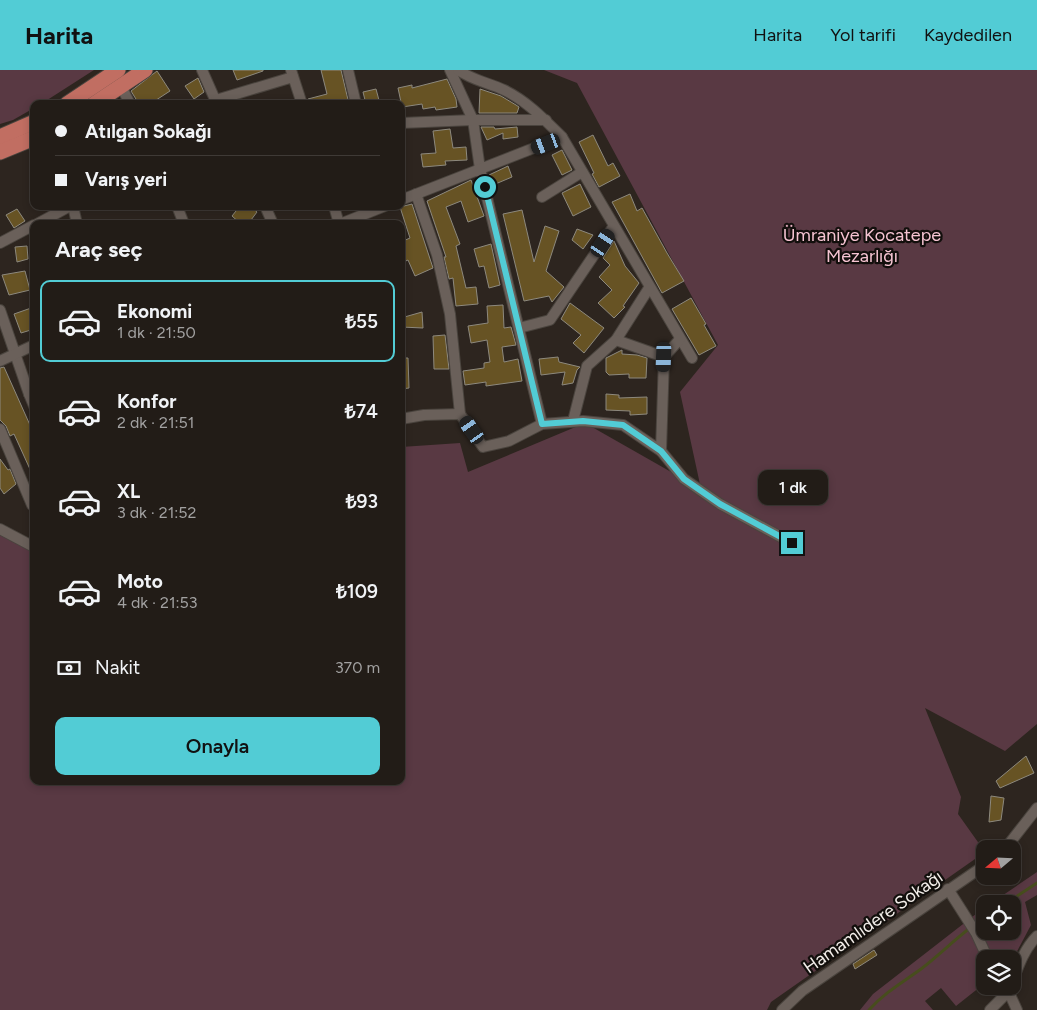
<!DOCTYPE html>
<html lang="tr">
<meta charset="utf-8">
<style>
:root{--surface:#221c17;--page:#2e2924;--text:#f1f3f6;--muted:#a2a1a1;--line:#3f3a36;--accent:#52ccd5}
body{margin:0;font-family:Figtree,sans-serif;background:var(--page);color:var(--text);height:100vh;display:flex;flex-direction:column;font-size:19px;white-space:nowrap}
*{box-sizing:border-box;margin:0}
p{font-size:16px;color:var(--muted)}
.icon{flex:none;width:28px;height:28px;fill:none;stroke:currentColor;stroke-width:2;stroke-linecap:round;stroke-linejoin:round}
.map{position:relative;flex:1;overflow:hidden}
.panel{position:absolute;left:30px;top:150px;width:375px;height:565px;display:flex;flex-direction:column;background:var(--surface);border-radius:10px;box-shadow:0 2px 8px #0003,0 0 0 1px var(--line)}
.panel>*{flex:none}
.hud{position:absolute;left:30px;top:30px;width:375px;height:110px;border-radius:10px;box-shadow:0 2px 8px #0003,0 0 0 1px var(--line);display:grid;align-content:center;height:110px;padding:0 25px;background:var(--surface)}
.needle{width:32px;rotate:251deg}
.controls{position:absolute;left:976px;top:770px;display:grid;gap:10px}
.controls a{display:grid;place-items:center;width:45px;height:45px;border-radius:10px;background:var(--surface);box-shadow:0 2px 8px #0003,0 0 0 1px var(--line);font-size:25px}
.end{position:absolute;width:22px;height:22px;margin:-11px;border:6px solid #52ccd5;background:#111;box-shadow:0 0 0 2px #111}
.from{border-radius:50%}
.bubble{position:absolute;height:35px;border-radius:10px;background:var(--surface);box-shadow:0 2px 8px #0003,0 0 0 1px var(--line);font-size:16px;font-weight:600;line-height:35px;text-align:center}
.car{position:absolute;width:15px;height:30px;margin:-15px -8px;border-radius:6px;box-shadow:0 0 4px 1px #0007;background:linear-gradient(#222 24%,#8ab4d8 0 40%,#222 0 76%,#8ab4d8 0 86%,#222 0)}
.hud b{display:flex;align-items:center;gap:18px;height:48px;font-size:19px}
.hud b+b{border-top:1px solid var(--line)}
.hud i{width:12px;height:12px;background:var(--text)}
ul{padding:0;list-style:none}
li{display:flex;align-items:center;gap:15px;height:82px;margin:0 10px 8px;padding:0 15px;border:2px solid transparent;border-radius:10px}
li div{flex:1}
li b{display:block;font-size:19px}
li em{font-style:normal;font-weight:600}
li.selected{border-color:var(--accent)}
li>.icon{width:45px;height:45px;stroke-width:1.5}
h2{padding:0 25px;font-size:22px;line-height:60px}
.pay{display:flex;align-items:center;gap:12px;height:55px;padding:0 25px;font-size:19px}
.pay p{margin-inline-start:auto}
.action{display:flex;gap:10px;margin-top:auto;padding:10px 25px}
.action a{flex:1;height:58px;border-radius:10px;background:var(--accent);color:#111;font-size:20px;font-weight:600;line-height:58px;text-align:center}
header{display:flex;align-items:center;gap:30px;box-sizing:border-box;height:70px;padding:0 25px;background:var(--accent);color:#111}
header strong{font-size:24px}
nav{display:flex;gap:28px;margin-inline-start:auto;font-size:18px}
.map>svg:first-child{display:block}
.green{fill:#593943}
.lines{fill:none;stroke-linecap:round;stroke-linejoin:round}
.stream{stroke:#474d1d;stroke-width:3}
.building{fill:#675324;stroke:#8d897e}
.street-casing{stroke:#4a443e;stroke-width:12}
.primary-casing{stroke:#4a443e;stroke-width:17}
.street{stroke:#6a605a;stroke-width:10}
.primary{stroke:#c16e62;stroke-width:15}
.route{stroke:#52ccd5;stroke-width:6}
.labels{text-anchor:middle;dominant-baseline:central;stroke-width:4.5;stroke-linejoin:round;paint-order:stroke}
.park-label{font-size:18px;fill:#f6c4d2;stroke:#120f0c}
.street-label{font-size:18px;fill:#f3eeea;stroke:#120f0c}
</style>
<header>
<strong>Harita</strong>
<nav><a>Harita</a><a>Yol tarifi</a><a>Kaydedilen</a></nav>
</header>
<div class="map">
<svg width="1037" height="940" viewBox="0 0 1037 940">
<rect width="100%" height="100%" fill="#2d251f"/>
<g class="green">
<path d="M0,0H94L41,34H34V38L13,50L0,54Z"/>
<path d="M544,0H1037V654L1005,681L925,638L961,727L958,744L985,782L771,932L767,940H0V464L34,482V711H401V377L460,373L468,402L585,353L701,419L680,322L718,275L577,13Z"/>
<path d="M1037,802V825L1025,832L1031,855L1013,889H985V913L956,936L941,918L925,931L933,940H860L873,924L985,837V861H1012V834H990Z"/>
</g>
<g class="lines">
<g class="stream">
<path d="M1005,834L1037,813"/>
<path d="M869,940C884,923 903,912 921,899C943,882 962,862 985,847"/>
</g>
</g>
<g class="building">
<path d="M233,0H263V1L237,10Z"/>
<path d="M321,0H341L349,34H309L308,29L327,24Z"/>
<path d="M157,1L170,21L150,34H139L131,21Z"/>
<path d="M198,8L204,22L194,29L185,16Z"/>
<path d="M447,9L456,29L457,37L436,40L435,37L423,39L422,34L402,37L398,18L412,15V18Z"/>
<path d="M376,19L380,34H366L363,22Z"/>
<path d="M480,19L501,26L516,35L519,37L517,43H479Z"/>
<path d="M481,57H494L495,59L517,57L518,67L503,69V63L487,70Z"/>
<path d="M450,59L453,78L466,77L467,90L445,91L446,95L423,97L421,84L436,83L433,61Z"/>
<path d="M593,65L608,96L613,93L620,106L599,117L592,104L594,103L579,72Z"/>
<path d="M562,80L572,100L562,105L552,85Z"/>
<path d="M508,96L512,107L493,115L489,105Z"/>
<path d="M471,110L484,146L468,152L461,131L446,137L460,174L456,176L466,218L476,217L478,234L456,236L453,208L449,209L444,187H446L427,131Z"/>
<path d="M580,114L591,137L573,146L562,123Z"/>
<path d="M630,124L637,141L642,138L667,183L684,211L662,223L612,132Z"/>
<path d="M412,134L433,198L415,206L408,190L401,193V172L410,168L400,137Z"/>
<path d="M240,136H250L257,142L248,154H241L232,146Z"/>
<path d="M17,139L25,151L14,158L6,145Z"/>
<path d="M522,140L534,192L545,156L559,161L546,201L564,217L552,232L549,226L524,231L503,144Z"/>
<path d="M577,159L593,165L583,179L572,170Z"/>
<path d="M614,171L625,196L639,213L623,236L625,237L614,248L598,233L612,220L599,207L610,195L603,188Z"/>
<path d="M491,174L500,215L489,218L484,196L479,197L474,179Z"/>
<path d="M27,176L28,189L17,192L15,177Z"/>
<path d="M25,201L30,220L9,225L2,205Z"/>
<path d="M691,228L706,254L704,255L716,276L699,285L672,239Z"/>
<path d="M570,233L604,258L584,283L573,273L581,265L561,249Z"/>
<path d="M503,235L504,258L511,257L516,275L502,277L504,292L518,289L522,311L486,316V312L465,315L463,301L484,298V293L490,292L487,270L471,273L468,256L488,253L487,236Z"/>
<path d="M34,237V259L21,263L14,244Z"/>
<path d="M422,242L423,258L401,257V248Z"/>
<path d="M445,265L449,299H434L433,266Z"/>
<path d="M622,280V284L637,285L647,288L646,308H629V304L609,305L606,302V288Z"/>
<path d="M558,287L559,292L580,297L577,300L573,313L562,315L565,302L541,305L539,289Z"/>
<path d="M401,288H408L409,318L401,319Z"/>
<path d="M4,297L34,364V408L14,364L10,366L6,356L0,350V298Z"/>
<path d="M606,324L619,325V328L647,327V344L630,345V341L606,340Z"/>
<path d="M0,389L8,400L10,399L16,414L4,424L0,418Z"/>
<path d="M1026,686L1034,703L1000,718L996,711Z"/>
<path d="M991,726L1004,728L1001,750L989,752Z"/>
<path d="M874,880L877,885L855,899L853,894Z"/>
</g>
<g class="lines">
<g class="street-casing">
<g id="street">
<path d="M202,0L217,34"/>
<path d="M291,0L302,34"/>
<path d="M348,0L356,34"/>
<path d="M450,0L473,50L480,99L542,354"/>
<path d="M458,0C472,10 489,13 504,20C527,31 545,50 562,67L692,288"/>
<path d="M121,16L130,34"/>
<path d="M216,30L293,7"/>
<path d="M401,53L473,50H546"/>
<path d="M416,124L437,185L450,244L460,344"/>
<path d="M542,127L582,102"/>
<path d="M401,130L562,67"/>
<path d="M73,136L77,154"/>
<path d="M177,136L184,154"/>
<path d="M265,136L273,154"/>
<path d="M334,136L339,154"/>
<path d="M37,154L70,136"/>
<path d="M340,154L385,136"/>
<path d="M0,173L34,155"/>
<path d="M649,218L616,270L664,287"/>
<path d="M0,240L29,324L34,321"/>
<path d="M519,258L550,250L613,157"/>
<path d="M0,291L34,275"/>
<path d="M29,324L34,336"/>
<path d="M401,349L424,345L460,344L483,377L509,371L542,354L583,351L623,355L661,381L664,287L680,269"/>
<path d="M573,351L587,296L616,270"/>
<path d="M0,359L32,435"/>
<path d="M661,381L684,409L720,434L792,473"/>
<path d="M0,459L34,477"/>
<path d="M1005,779L1037,738"/>
<path d="M948,819L976,863L988,889"/>
<path d="M1012,913C1018,897 1024,879 1037,866"/>
<path d="M1006,916L1017,940"/>
<path d="M782,940L802,921L985,795"/>
<path d="M990,940L1009,921L1012,916"/>
</g>
</g>
<g class="primary-casing">
<g id="primary">
<path d="M67,34L118,0"/>
<path d="M94,34L145,0"/>
<path d="M0,67L34,52"/>
<path d="M0,82L34,68"/>
</g>
</g>
<use href="#street" class="street"/>
<use href="#primary" class="primary"/>
</g>
<g class="lines">
<path class="route" d="M485,117L542,354L583,351L623,355L661,381L684,409L720,434L792,473"/>
</g>
<g class="labels">
<g class="park-label">
<text x="862" y="165">Ümraniye Kocatepe<tspan x="862" dy="21">Mezarlığı</tspan></text>
</g>
<g class="street-label">
<text transform="translate(873 852) rotate(-35)">Hamamlıdere Sokağı</text>
</g>
</g>
</svg>
<div class="controls">
<a><svg class="needle" viewBox="-14 -14 28 28"><path d="M0-13l5 13h-10z" fill="#e53935"/><path d="M0 13l5-13h-10z" fill="#a2a1a1"/></svg></a>
<a><svg class="icon" aria-label="locate" viewBox="0 0 24 24"><circle cx="12" cy="12" r="6"/><path d="M12 2v4M12 18v4M2 12h4M18 12h4"/></svg></a>
<a><svg class="icon" aria-label="layers" viewBox="0 0 24 24"><path d="M12 4l9 5-9 5-9-5zM3 14l9 5 9-5"/></svg></a>
</div>
<i class="end from" style="left:485px;top:117px"></i>
<i class="end" style="left:792px;top:473px"></i>
<div class="bubble" style="left:758px;top:400px;width:70px">1 dk</div>
<i class="car" style="left:546px;top:74px;rotate:249deg"></i>
<i class="car" style="left:603px;top:173px;rotate:34deg"></i>
<i class="car" style="left:664px;top:287px;rotate:182deg"></i>
<i class="car" style="left:472px;top:360px;rotate:325deg"></i>
<div class="hud">
<b><i class="from"></i>Atılgan Sokağı</b>
<b><i></i>Varış yeri</b>
</div>
<section class="panel">
<h2>Araç seç</h2>
<ul>
<li class="selected"><svg class="icon" aria-label="car" viewBox="0 0 24 24"><path d="M5 17H2v-5l4-1 3-4h7l3 4 3 1v5h-3M9 17h6M6 11h13"/><circle cx="7" cy="17" r="2"/><circle cx="17" cy="17" r="2"/></svg><div><b>Ekonomi</b><p>1 dk · 21:50</p></div><em>₺55</em></li>
<li><svg class="icon" aria-label="car" viewBox="0 0 24 24"><path d="M5 17H2v-5l4-1 3-4h7l3 4 3 1v5h-3M9 17h6M6 11h13"/><circle cx="7" cy="17" r="2"/><circle cx="17" cy="17" r="2"/></svg><div><b>Konfor</b><p>2 dk · 21:51</p></div><em>₺74</em></li>
<li><svg class="icon" aria-label="car" viewBox="0 0 24 24"><path d="M5 17H2v-5l4-1 3-4h7l3 4 3 1v5h-3M9 17h6M6 11h13"/><circle cx="7" cy="17" r="2"/><circle cx="17" cy="17" r="2"/></svg><div><b>XL</b><p>3 dk · 21:52</p></div><em>₺93</em></li>
<li><svg class="icon" aria-label="car" viewBox="0 0 24 24"><path d="M5 17H2v-5l4-1 3-4h7l3 4 3 1v5h-3M9 17h6M6 11h13"/><circle cx="7" cy="17" r="2"/><circle cx="17" cy="17" r="2"/></svg><div><b>Moto</b><p>4 dk · 21:53</p></div><em>₺109</em></li>
</ul>
<div class="pay"><svg class="icon" aria-label="cash" viewBox="0 0 24 24"><path d="M3 7h18v10H3z"/><circle cx="12" cy="12" r="2"/></svg>Nakit<p>370 m</p></div>
<div class="action"><a>Onayla</a></div>
</section>
</div>
